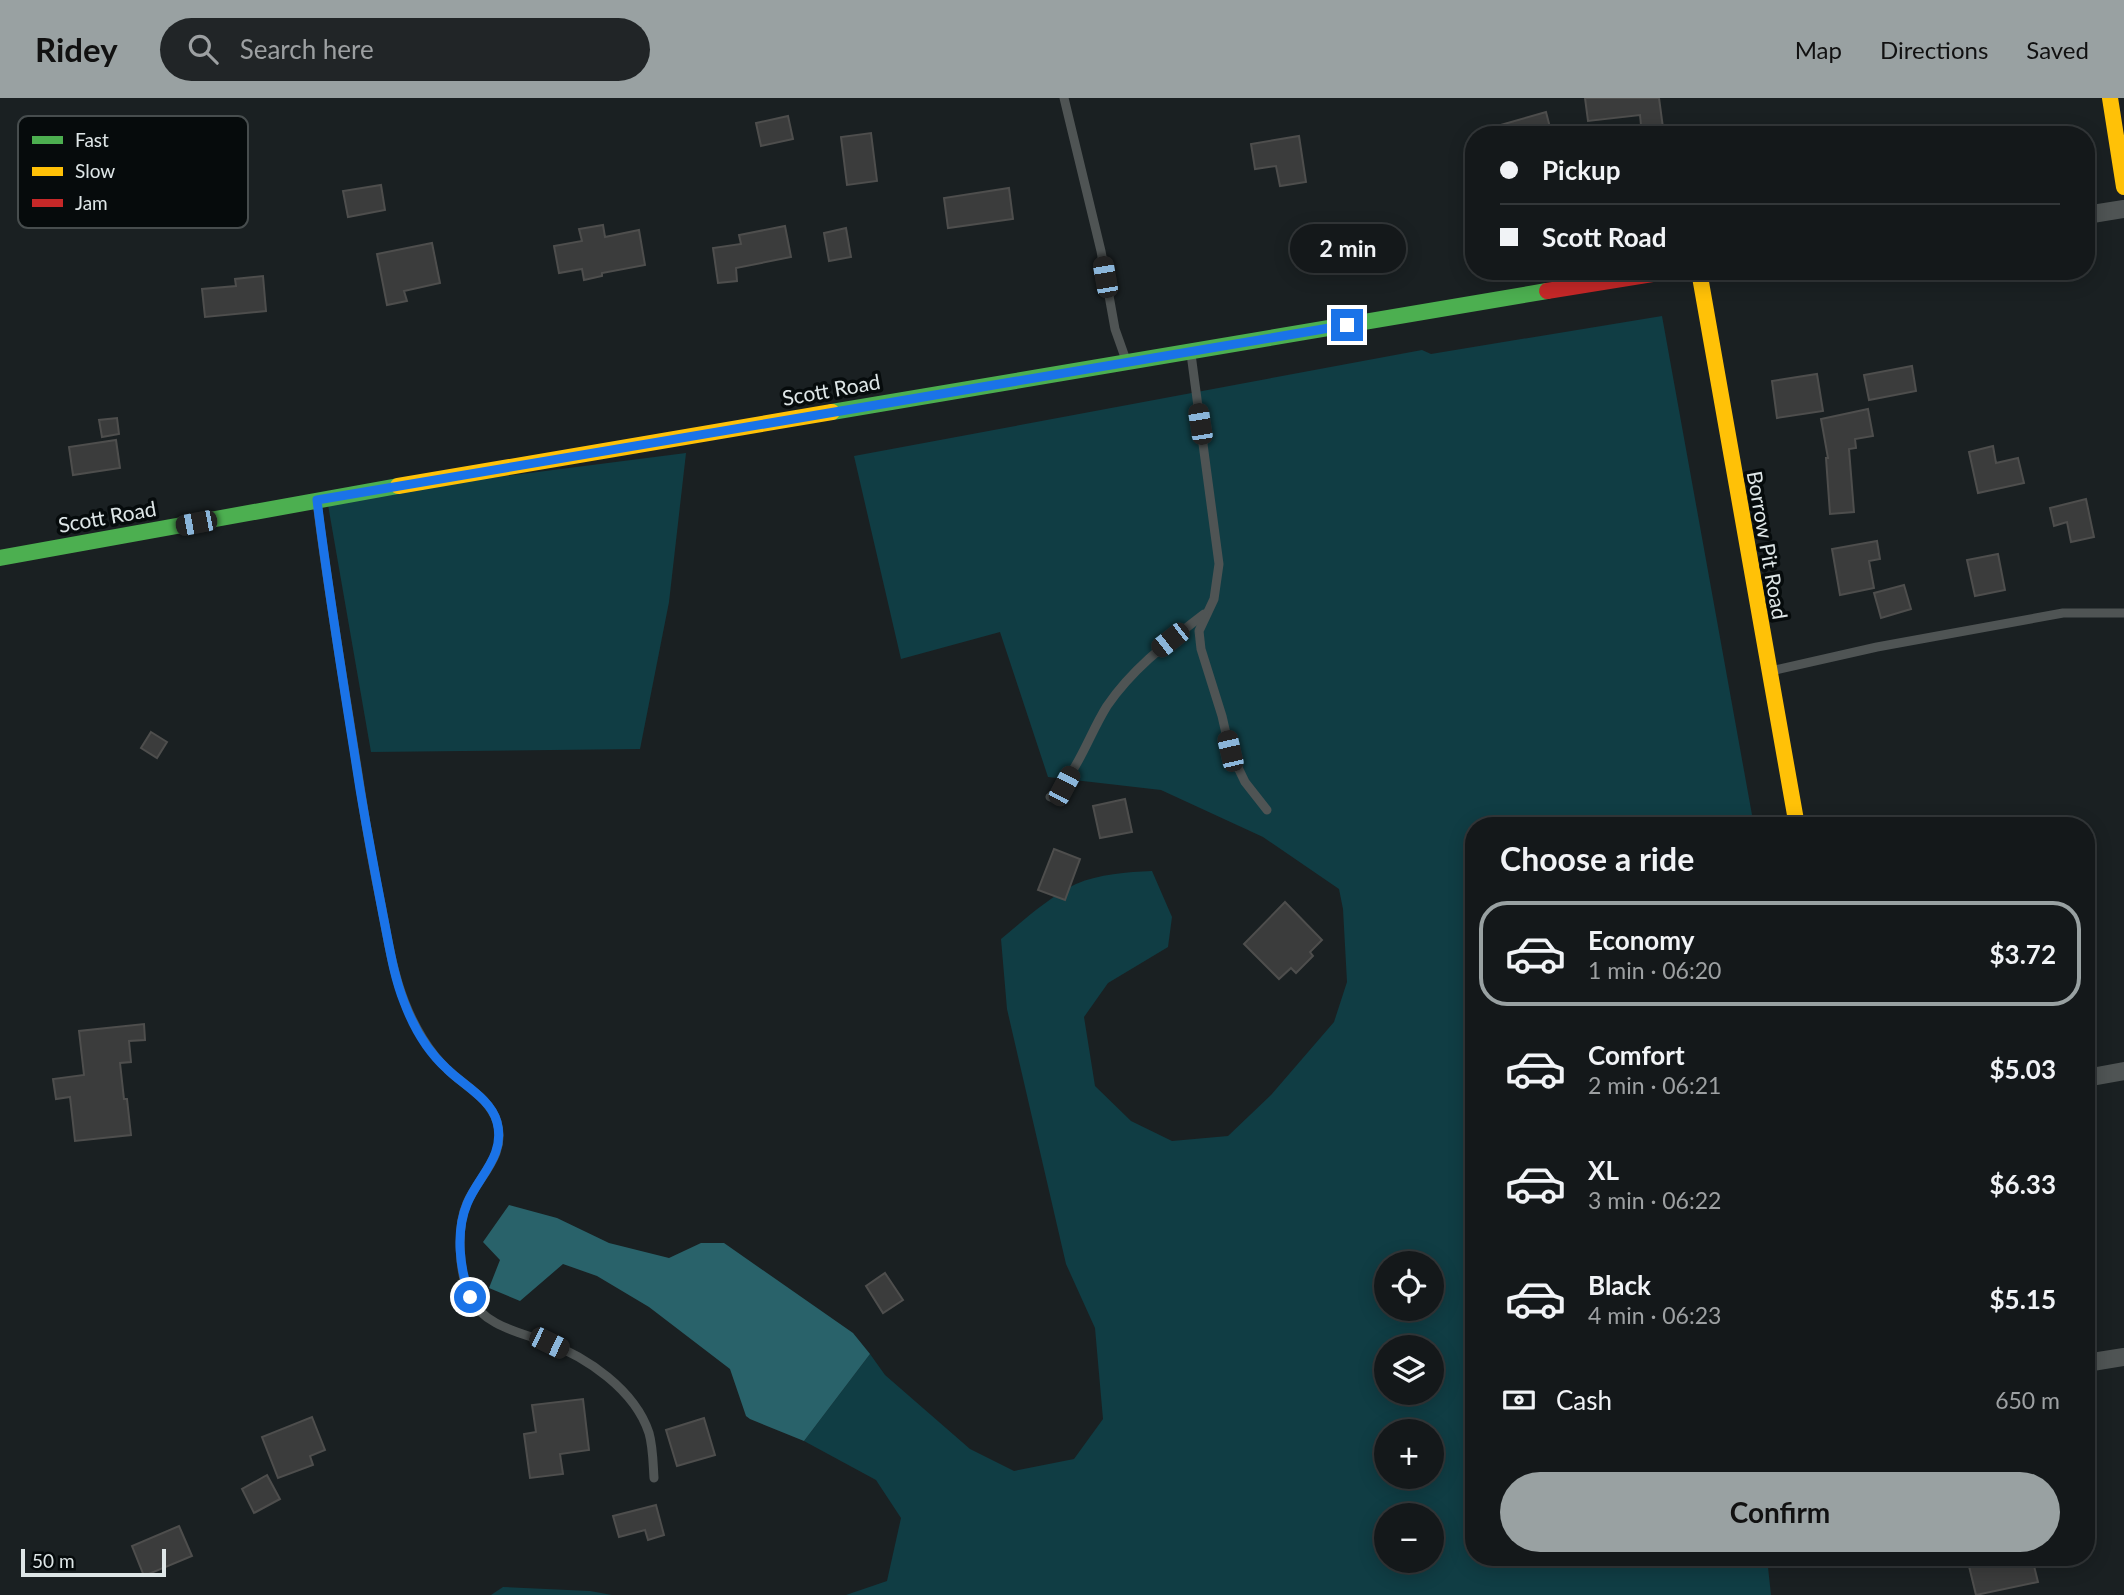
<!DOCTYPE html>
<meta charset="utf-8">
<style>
:root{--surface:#14181a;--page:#212527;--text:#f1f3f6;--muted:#9da0a2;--line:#333739;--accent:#99a1a2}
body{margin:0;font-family:Lato,sans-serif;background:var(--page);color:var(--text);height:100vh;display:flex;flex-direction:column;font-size:26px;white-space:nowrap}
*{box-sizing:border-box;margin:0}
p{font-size:23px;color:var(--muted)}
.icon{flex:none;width:38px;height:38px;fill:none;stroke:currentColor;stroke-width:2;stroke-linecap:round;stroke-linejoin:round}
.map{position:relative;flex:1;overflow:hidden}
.sheet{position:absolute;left:1465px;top:719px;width:630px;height:749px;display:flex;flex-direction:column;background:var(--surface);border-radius:28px;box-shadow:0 4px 18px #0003,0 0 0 2px var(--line)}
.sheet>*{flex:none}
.banner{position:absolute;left:1465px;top:28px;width:630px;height:154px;border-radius:28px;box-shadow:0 4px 18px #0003,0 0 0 2px var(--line);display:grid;align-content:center;height:154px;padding:0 35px;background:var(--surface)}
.tools{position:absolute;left:1374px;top:1153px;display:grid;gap:14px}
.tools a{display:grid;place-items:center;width:70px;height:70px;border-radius:50%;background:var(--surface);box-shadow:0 4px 18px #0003,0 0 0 2px var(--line);font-size:35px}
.scale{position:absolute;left:21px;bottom:18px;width:145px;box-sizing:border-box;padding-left:7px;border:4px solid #dee6e7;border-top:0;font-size:19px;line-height:24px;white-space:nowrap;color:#dee6e7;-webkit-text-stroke:5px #060b0c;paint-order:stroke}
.end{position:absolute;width:32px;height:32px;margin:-16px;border:9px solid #1a73e8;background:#fff;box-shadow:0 0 0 4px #fff}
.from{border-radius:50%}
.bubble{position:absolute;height:49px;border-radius:24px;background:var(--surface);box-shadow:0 4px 18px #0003,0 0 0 2px var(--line);font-size:23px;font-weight:700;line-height:49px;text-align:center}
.car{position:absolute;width:21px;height:42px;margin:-21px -10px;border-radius:9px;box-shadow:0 0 5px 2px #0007;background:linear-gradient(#222 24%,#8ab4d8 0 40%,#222 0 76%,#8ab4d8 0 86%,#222 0)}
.banner b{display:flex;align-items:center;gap:24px;height:66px;font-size:26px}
.banner b+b{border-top:2px solid var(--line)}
.banner i{width:18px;height:18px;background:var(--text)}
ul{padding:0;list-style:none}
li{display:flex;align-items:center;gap:21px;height:105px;margin:0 14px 10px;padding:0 21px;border:4px solid transparent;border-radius:28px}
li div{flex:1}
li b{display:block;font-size:26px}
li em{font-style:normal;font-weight:700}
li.on{border-color:var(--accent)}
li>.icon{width:63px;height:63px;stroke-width:1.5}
h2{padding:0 35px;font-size:32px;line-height:84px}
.pay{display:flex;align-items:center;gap:18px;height:77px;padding:0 35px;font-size:26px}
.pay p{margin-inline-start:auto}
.button{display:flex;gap:14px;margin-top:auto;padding:14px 35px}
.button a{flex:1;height:80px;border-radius:42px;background:var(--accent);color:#111;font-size:28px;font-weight:700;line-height:80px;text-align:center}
header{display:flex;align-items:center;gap:42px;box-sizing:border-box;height:98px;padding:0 35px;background:var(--accent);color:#111}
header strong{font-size:33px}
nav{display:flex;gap:38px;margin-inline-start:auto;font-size:24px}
.search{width:490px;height:63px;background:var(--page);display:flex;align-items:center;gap:18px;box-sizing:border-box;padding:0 24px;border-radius:38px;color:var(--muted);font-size:26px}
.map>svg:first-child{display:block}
.green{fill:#103d44;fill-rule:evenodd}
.water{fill:#29626a}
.building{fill:#3b3c3c;stroke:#4e4e4d;stroke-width:2}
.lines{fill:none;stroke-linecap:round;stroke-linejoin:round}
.lane{stroke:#4f5454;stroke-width:9}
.street{stroke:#4f5454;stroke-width:18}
.fast{stroke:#4caf50;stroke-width:16}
.slow{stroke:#ffc107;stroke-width:16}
.jam{stroke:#c62828;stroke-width:16}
.route{stroke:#1a73e8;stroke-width:9}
.labels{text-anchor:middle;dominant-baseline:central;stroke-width:7;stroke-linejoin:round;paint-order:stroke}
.street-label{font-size:21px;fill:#dee6e7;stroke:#060b0c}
.key{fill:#060b0c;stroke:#474d4e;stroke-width:2}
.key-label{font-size:19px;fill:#dee6e7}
</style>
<header>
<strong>Ridey</strong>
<div class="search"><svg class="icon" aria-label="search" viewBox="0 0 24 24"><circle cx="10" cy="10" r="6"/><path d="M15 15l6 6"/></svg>Search here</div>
<nav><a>Map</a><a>Directions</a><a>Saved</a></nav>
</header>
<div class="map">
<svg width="2124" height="1497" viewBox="0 0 2124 1497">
<rect width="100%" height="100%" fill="#1a2022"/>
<g class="green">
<path d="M1662,218L1754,728H1474V1460H1767L1771,1497H846L887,1483L901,1420L876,1382L804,1343L870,1256L885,1277L970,1351L1014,1373L1074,1361L1103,1321L1095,1230L1066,1166L1007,911L1001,841C1024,822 1049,799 1076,786C1099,776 1127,774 1152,773L1172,819L1168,849L1108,885L1084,919L1095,988L1131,1023L1172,1043L1228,1038L1271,997L1334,924L1347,884L1343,811L1339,791L1263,739L1161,692L1048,679L1000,534L901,561L854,358L1422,252L1431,256ZM1386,1166H1432V1211H1386ZM1386,1250H1432V1295H1386ZM1386,1334H1432V1379H1386ZM1386,1418H1432V1463H1386Z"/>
<path d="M686,355L669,504L640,651L371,654L327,401Z"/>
<path d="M503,1489L590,1493L612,1497H491Z"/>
</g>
<path class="water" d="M509,1107L557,1120L609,1145L669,1160L701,1145H724L853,1235L870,1256L804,1343L750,1321L746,1318L730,1271L649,1209L597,1178L563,1166L520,1203L489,1190L500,1162L483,1144Z"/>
<g class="building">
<path d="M1585,0H1659L1664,37H1642L1640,17L1588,23Z"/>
<path d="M1546,14L1552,37H1484L1483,32Z"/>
<path d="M788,18L793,41L761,48L756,25Z"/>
<path d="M871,35L877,83L847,87L841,39Z"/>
<path d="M1299,38L1306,84L1280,88L1276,68L1255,71L1251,46Z"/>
<path d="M381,87L385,112L348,119L343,93Z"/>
<path d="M1009,90L1013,121L948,130L944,100Z"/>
<path d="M603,127L605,139L639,132L645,167L602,175V178L584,182L582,171L559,175L554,148L582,143L579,131Z"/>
<path d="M785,128L791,159L736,170L737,183L718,185L713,150L741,146L739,137Z"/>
<path d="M846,130L851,159L829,163L824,135Z"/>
<path d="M432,145L440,185L404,193L407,203L387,207L377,156Z"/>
<path d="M263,178L266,213L205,219L202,191L236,188L235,181Z"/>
<path d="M1912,268L1916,293L1869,302L1864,277Z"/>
<path d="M1817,276L1823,313L1777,320L1772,283Z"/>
<path d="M1868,311L1873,338L1855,341L1856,350L1849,351L1854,414L1830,416L1826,360H1828L1821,321Z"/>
<path d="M117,320L119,336L102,339L99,322Z"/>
<path d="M116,342L120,370L73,377L69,349Z"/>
<path d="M1993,348L1996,365L2018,360L2024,385L1978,395L1969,354Z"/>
<path d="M2086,401L2094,439L2071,444L2067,424L2054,428L2050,410Z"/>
<path d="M1877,443L1880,461L1869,463L1874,490L1840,497L1832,451Z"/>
<path d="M1998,456L2005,492L1975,498L1967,462Z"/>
<path d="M1904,487L1911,511L1881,520L1874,495Z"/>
<path d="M151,634L167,644L157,660L141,650Z"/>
<path d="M1125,701L1132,734L1100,740L1093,708Z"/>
<path d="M1054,751L1080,761L1065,802L1038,792Z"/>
<path d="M1285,804L1322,842L1310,854L1313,858L1296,875L1291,870L1279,881L1244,846Z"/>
<path d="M144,926L145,942L129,943L131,964L120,965L124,1001H127L131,1037L75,1043L70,999L56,1001L53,981L84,977L79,933Z"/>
<path d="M885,1175L903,1202L883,1215L866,1188Z"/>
<path d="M583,1301L589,1352L560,1356L563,1376L530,1380L524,1336L536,1334L532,1307Z"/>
<path d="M312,1319L325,1352L310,1358L313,1367L278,1380L262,1339Z"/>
<path d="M704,1320L715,1357L677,1368L666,1332Z"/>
<path d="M267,1377L280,1401L254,1415L242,1391Z"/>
<path d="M656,1407L664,1437L648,1442L645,1432L619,1439L613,1418Z"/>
<path d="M179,1428L192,1458L144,1478L132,1448Z"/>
<path d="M1967,1460H2032L2038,1484L1976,1497Z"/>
</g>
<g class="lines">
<g class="lane">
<path d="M1064,0L1101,153L1115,231L1126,262"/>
<path d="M1191,256L1219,466L1214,501L1199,533L1201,551L1222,618L1230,653L1245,684L1267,712"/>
<path d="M317,404C329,501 346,598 361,695C367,734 374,773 382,811C388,843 393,875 405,905C414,928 429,954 447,971C463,987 490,1000 497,1024C507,1057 479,1078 467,1105C456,1130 459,1175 470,1199C484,1228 519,1234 546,1244C587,1259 635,1292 649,1335C653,1349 653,1365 654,1380"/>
<path d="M1771,573L1877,549L2063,515H2123"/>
<path d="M1050,699C1078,676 1088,638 1107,608C1133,570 1168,544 1204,516"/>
</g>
<g class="street">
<path d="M2086,117L2124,111"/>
<path d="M2086,980L2124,973"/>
<path d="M2086,1265L2124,1259"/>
</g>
<g class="fast">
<path d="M832,314L1547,193"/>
<path d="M0,460L398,388"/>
</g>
<g class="slow">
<path d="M2110,0L2124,89"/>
<path d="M1699,173L1797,728"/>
<path d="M398,388L832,314"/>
</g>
<path class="jam" d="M1547,193L1671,173"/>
</g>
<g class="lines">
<path class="route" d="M470,1199C460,1171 455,1135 467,1106C478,1078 506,1058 497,1024C491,1001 463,987 447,971C428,954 413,928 404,904C393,876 389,846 383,817C375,775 367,733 360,691C345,595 329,499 317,402L1347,227"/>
</g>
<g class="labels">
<g class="street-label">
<text transform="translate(831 291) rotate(-10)">Scott Road</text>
<text transform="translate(107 418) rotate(-10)">Scott Road</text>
<text transform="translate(1768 447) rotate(80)">Borrow Pit Road</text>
</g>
</g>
<rect x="18" y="18" width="230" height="112" rx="10" class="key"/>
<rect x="32" y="38" width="31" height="8" fill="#4caf50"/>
<rect x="32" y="69" width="31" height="9" fill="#ffc107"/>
<rect x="32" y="101" width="31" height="8" fill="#c62828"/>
<g class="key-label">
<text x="75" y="49">Fast</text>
<text x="75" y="80">Slow</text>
<text x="75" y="112">Jam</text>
</g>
</svg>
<div class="tools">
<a><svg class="icon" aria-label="locate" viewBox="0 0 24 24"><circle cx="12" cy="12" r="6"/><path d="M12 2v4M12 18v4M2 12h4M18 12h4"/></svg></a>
<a><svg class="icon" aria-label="layers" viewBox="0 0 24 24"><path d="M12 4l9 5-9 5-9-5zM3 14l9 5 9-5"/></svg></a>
<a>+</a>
<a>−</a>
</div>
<div class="scale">50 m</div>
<i class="end from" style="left:470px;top:1199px"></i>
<i class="end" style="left:1347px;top:227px"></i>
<div class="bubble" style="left:1290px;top:126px;width:116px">2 min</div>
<i class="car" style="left:1105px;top:179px;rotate:350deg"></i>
<i class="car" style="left:1200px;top:326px;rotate:351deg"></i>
<i class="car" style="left:196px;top:425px;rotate:259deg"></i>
<i class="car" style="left:1170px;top:542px;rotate:232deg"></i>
<i class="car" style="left:1230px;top:653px;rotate:347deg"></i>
<i class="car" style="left:1064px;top:688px;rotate:28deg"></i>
<i class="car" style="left:549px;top:1245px;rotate:116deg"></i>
<div class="banner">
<b><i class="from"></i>Pickup</b>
<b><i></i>Scott Road</b>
</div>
<section class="sheet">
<h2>Choose a ride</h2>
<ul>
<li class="on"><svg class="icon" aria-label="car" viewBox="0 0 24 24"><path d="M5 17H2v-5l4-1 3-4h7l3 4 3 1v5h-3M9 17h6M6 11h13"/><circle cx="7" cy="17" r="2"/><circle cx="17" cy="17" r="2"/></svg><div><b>Economy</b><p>1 min · 06:20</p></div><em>$3.72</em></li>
<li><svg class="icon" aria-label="car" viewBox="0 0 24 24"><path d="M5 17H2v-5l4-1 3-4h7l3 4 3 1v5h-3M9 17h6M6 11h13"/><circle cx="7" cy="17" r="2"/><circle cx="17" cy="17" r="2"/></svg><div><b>Comfort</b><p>2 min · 06:21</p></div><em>$5.03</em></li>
<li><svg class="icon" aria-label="car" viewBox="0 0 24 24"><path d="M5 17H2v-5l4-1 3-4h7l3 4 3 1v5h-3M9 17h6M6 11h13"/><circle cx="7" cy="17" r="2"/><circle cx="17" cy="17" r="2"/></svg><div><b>XL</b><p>3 min · 06:22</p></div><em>$6.33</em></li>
<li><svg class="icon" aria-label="car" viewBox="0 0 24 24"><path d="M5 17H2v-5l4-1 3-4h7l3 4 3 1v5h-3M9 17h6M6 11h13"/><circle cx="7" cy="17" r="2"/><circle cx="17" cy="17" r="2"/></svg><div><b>Black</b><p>4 min · 06:23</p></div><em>$5.15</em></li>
</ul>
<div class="pay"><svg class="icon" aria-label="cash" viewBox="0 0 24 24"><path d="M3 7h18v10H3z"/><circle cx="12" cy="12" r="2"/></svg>Cash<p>650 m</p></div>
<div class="button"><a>Confirm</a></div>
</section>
</div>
